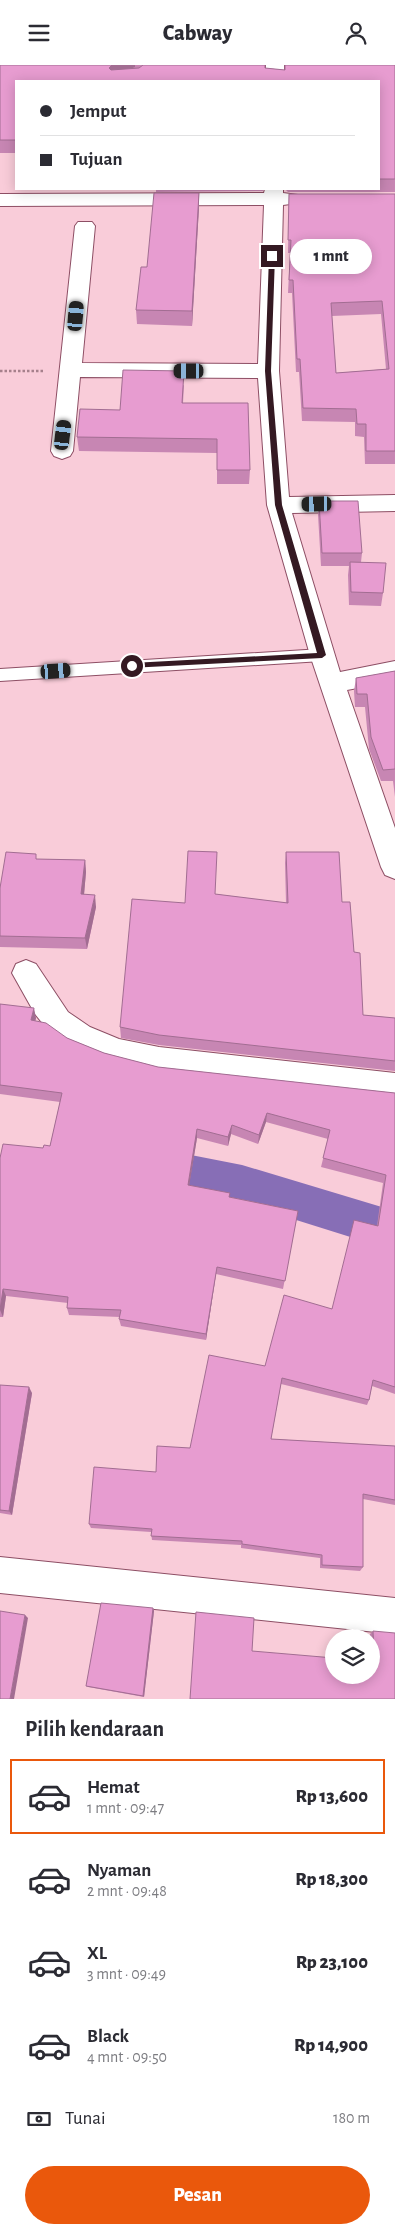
<!DOCTYPE html>
<html lang="id">
<meta charset="utf-8">
<style>
:root{--surface:#fff;--page:#f2f2f3;--text:#2b2b33;--muted:#7c7c81;--line:#e1e1e2;--accent:#ea580c}
body{margin:0;font-family:"Alegreya Sans",sans-serif;background:var(--page);color:var(--text);height:100vh;display:flex;flex-direction:column;font-size:19px;white-space:nowrap}
*{box-sizing:border-box;margin:0}
p{font-size:16px;color:var(--muted)}
.icon{flex:none;width:28px;height:28px;fill:none;stroke:currentColor;stroke-width:2;stroke-linecap:round;stroke-linejoin:round}
.map{position:relative;height:1634px;overflow:hidden}
.panel{display:flex;flex-direction:column;background:var(--surface);flex:1}
.panel>*{flex:none}
.top-card{position:absolute;left:15px;top:15px;width:365px;height:110px;border-radius:0px;box-shadow:0 2px 12px #0003;display:grid;align-content:center;height:110px;padding:0 25px;background:var(--surface)}
.tools{position:absolute;left:325px;top:1564px;display:grid;gap:10px}
.tools a{display:grid;place-items:center;width:55px;height:55px;border-radius:50%;background:var(--surface);box-shadow:0 2px 12px #0003;font-size:25px}
.end{position:absolute;width:22px;height:22px;margin:-11px;border:6px solid #341922;background:#fff;box-shadow:0 0 0 2px #fff}
.from{border-radius:50%}
.bubble{position:absolute;height:35px;border-radius:18px;background:var(--surface);box-shadow:0 2px 12px #0003;font-size:16px;font-weight:800;line-height:35px;text-align:center}
.car{position:absolute;width:15px;height:30px;margin:-15px -8px;border-radius:6px;box-shadow:0 0 4px 1px #0007;background:linear-gradient(#222 24%,#8ab4d8 0 40%,#222 0 76%,#8ab4d8 0 86%,#222 0)}
.top-card b{display:flex;align-items:center;gap:18px;height:48px;font-size:19px}
.top-card b+b{border-top:1px solid var(--line)}
.top-card i{width:12px;height:12px;background:var(--text)}
ul{padding:0;list-style:none}
li{display:flex;align-items:center;gap:15px;height:75px;margin:0 10px 8px;padding:0 15px;border:2px solid transparent;border-radius:0px}
li div{flex:1}
li b{display:block;font-size:19px}
li em{font-style:normal;font-weight:800}
li.selected{border-color:var(--accent)}
li>.icon{width:45px;height:45px;stroke-width:1.5}
h2{padding:0 25px;font-size:22px;line-height:60px}
.pay{display:flex;align-items:center;gap:12px;height:55px;padding:0 25px;font-size:19px}
.pay p{margin-inline-start:auto}
.action{display:flex;gap:10px;margin-top:auto;padding:10px 25px}
.action a{flex:1;height:58px;border-radius:30px;background:var(--accent);color:#fff;font-size:20px;font-weight:800;line-height:58px;text-align:center}
header{display:flex;justify-content:space-between;align-items:center;height:65px;padding:0 25px;background:var(--surface);font-size:22px;font-weight:800}
.map>svg:first-child{display:block}
.lines{fill:none;stroke-linecap:round;stroke-linejoin:round}
.canal{fill:#876eb6;fill-rule:evenodd}
.service-casing{stroke:#8d4e64;stroke-width:2}
.minor-casing{stroke:#8d4e64;stroke-width:2}
.path{stroke:#a6808c;stroke-width:2.5;stroke-dasharray:2.5 2;stroke-linecap:butt}
.service{fill:#fff;fill-rule:evenodd}
.minor{fill:#fff;fill-rule:evenodd}
.wall{fill:#c786b3;fill-rule:evenodd}
.shaded-wall{fill:#a26d92}
.building{fill:#e79cd0;stroke:#a26d92;fill-rule:evenodd}
.route{fill:#341922}
</style>
<header><svg class="icon" aria-label="menu" viewBox="0 0 24 24"><path d="M4 6h16M4 12h16M4 18h16"/></svg>Cabway<svg class="icon" aria-label="person" viewBox="0 0 24 24"><circle cx="12" cy="8" r="4"/><path d="M4 21q1-7 8-7t8 7"/></svg></header>
<div class="map">
<svg width="395" height="1634" viewBox="0 0 395 1634">
<rect width="100%" height="100%" fill="#f9ccd9"/>
<g class="lines">
<path class="canal" d="M145,1081L242,1100L395,1146V1186L242,1138L145,1119L131,1113L125,1100L131,1087Z"/>
<g class="service-casing">
<path id="service" d="M322,584L328,586L330,590L328,594L322,596L0,616V604Z"/>
</g>
<g class="minor-casing">
<g id="minor">
<rect x="266" y="0" width="18" height="16"/>
<path d="M265,124H283V128L298,130L301,134L298,138L283,140L279,306L289,432L395,430V446L292,448L340,607L395,596V616L347,625L395,763V814L385,810L381,802L310,590L267,440L258,313L80,312L73,386L70,391L62,394L54,391L51,386L75,161L78,157H92L95,161L82,298L258,299L264,140L0,141V129L264,128Z"/>
<path d="M26,895L36,899L68,947L90,962L119,974L159,982L395,1008V1036L159,1010L106,996L70,981L48,965L35,949L12,908L16,899Z"/>
<path d="M0,1492L395,1533V1569L0,1528Z"/>
</g>
</g>
<path class="path" d="M0,306H43"/>
<use href="#service" class="service"/>
<use href="#minor" class="minor"/>
</g>
<g class="wall">
<path d="M0,0H265V3L285,5L395,0V127H288L285,124H379V16H16V88H0Z"/>
<path d="M156,124H264L263,126L156,127Z"/>
<path d="M199,128V142L192,261L137,259L136,245L147,202Z"/>
<path d="M289,129H395V399H365L364,372L355,371V357L302,356L299,307H296L292,228H288L290,188H288ZM381,249L386,304L336,308L332,251Z"/>
<path d="M184,320L183,338L250,405L249,419H217V388L79,386L77,372L120,345Z"/>
<path d="M319,436L362,488L361,497L383,528L381,541L349,540L348,510L349,501H321L318,450Z"/>
<path d="M395,606V732L393,716H381L369,684L365,642H355L354,626L356,613Z"/>
<path d="M286,787L342,837L354,887L363,950L395,953V1006L159,980L121,973L120,962L185,838L215,829L286,838L285,798Z"/>
<path d="M37,794L85,795L86,807L84,829L96,842L87,884L0,882V823Z"/>
<path d="M0,939L36,953L35,956L67,973L104,988L158,1002L395,1028V1329L372,1321L369,1335L367,1340L281,1319L271,1374L395,1381V1440L363,1434V1502L360,1506L320,1503V1493L241,1483V1480L152,1475L151,1467L91,1463L89,1459L156,1407L190,1383L265,1301L332,1244L377,1161L383,1118L321,1102L328,1074L266,1057L258,1079L231,1069L228,1081L197,1073L189,1120L230,1132L298,1146L283,1224L216,1209L206,1275L121,1261L119,1254L120,1252L69,1250L67,1243L68,1238L6,1231L3,1252H0V1093L43,1083L50,1081L60,1037L0,1029Z"/>
<path d="M0,1320L32,1328L12,1450L0,1448Z"/>
<path d="M153,1543L154,1546L144,1632L88,1622L86,1621Z"/>
<path d="M373,1566L395,1634L252,1586L371,1610V1572H370V1569Z"/>
</g>
<g class="shaded-wall">
<path d="M112,0H135V2L114,10L109,3Z"/>
<path d="M199,128V142L192,261V246Z"/>
<path d="M85,795L86,807L83,841L81,829Z"/>
<path d="M95,830L96,842L87,884L85,873Z"/>
<path d="M34,943L36,953L33,966L31,955Z"/>
<path d="M267,1048L266,1057L258,1079L259,1070Z"/>
<path d="M232,1060L231,1069L228,1081V1072Z"/>
<path d="M197,1064V1073L188,1128V1120Z"/>
<path d="M217,1202L216,1209L206,1275V1269Z"/>
<path d="M3,1224L6,1231L3,1252L0,1245Z"/>
<path d="M29,1322L32,1328L12,1450L9,1446Z"/>
<path d="M153,1543L154,1546L144,1632L143,1631Z"/>
<path d="M25,1550L28,1553L14,1634H10Z"/>
</g>
<g class="building">
<path d="M0,0H112L109,3L111,5L139,3L143,0H265V3L285,5V0H395V114H379V16H16V75H0Z"/>
<path d="M154,128H199L192,246L136,245L141,202H147Z"/>
<path d="M289,129H395V386H366V359H357L356,344L303,343L300,294H297L293,215H289L291,175H288ZM382,236L389,304L336,308L331,238Z"/>
<path d="M123,305L184,306L182,338H248L250,405H217V374L77,372L80,344L120,345Z"/>
<path d="M319,436H358L362,488H322Z"/>
<path d="M350,497L386,498L383,528L351,527Z"/>
<path d="M395,606V704L383,705L371,672L367,629H357L356,613Z"/>
<path d="M188,786L217,787L215,829L288,838L286,787H339L342,837H350L354,887L360,888L363,950L395,953V996L159,970L120,962L132,834L185,838Z"/>
<path d="M6,787L36,789V794L85,795L81,829L95,830L85,873L0,871V823Z"/>
<path d="M0,939L34,943L31,955L46,958L67,973L104,988L158,1002L395,1028V1322L373,1315L369,1335L282,1313L271,1374L395,1381V1435L363,1429V1502L322,1500V1490L242,1479V1476L151,1471L152,1464L89,1459L94,1402L156,1407L157,1381L190,1383L209,1290L265,1301L284,1230L332,1244L354,1155L378,1161L386,1110L323,1093L330,1065L267,1048L259,1070L232,1060L228,1072L197,1064L188,1120L230,1128L229,1132L298,1146L285,1216L217,1202L206,1269L119,1254L121,1245L67,1243L68,1232L3,1224L0,1245V1093L3,1079L43,1083L44,1080L50,1081L62,1028L0,1020Z"/>
<path d="M0,1320L29,1322L9,1446L0,1445Z"/>
<path d="M101,1538L153,1543L143,1631L86,1621Z"/>
<path d="M0,1546L25,1550L10,1634H0Z"/>
<path d="M196,1547L254,1553L252,1586L334,1593V1610H371V1596H374L373,1566L395,1568V1634H190Z"/>
</g>
<path class="route" d="M272,189L275,191L271,306L282,440L326,590L322,593L129,603L128,601L132,598L317,588L275,440L265,306L269,191Z"/>
</svg>
<div class="tools">
<a><svg class="icon" aria-label="layers" viewBox="0 0 24 24"><path d="M12 4l9 5-9 5-9-5zM3 14l9 5 9-5"/></svg></a>
</div>
<i class="end from" style="left:132px;top:601px"></i>
<i class="end" style="left:272px;top:191px"></i>
<div class="bubble" style="left:290px;top:174px;width:82px">1 mnt</div>
<i class="car" style="left:76px;top:251px;rotate:5deg"></i>
<i class="car" style="left:189px;top:306px;rotate:270deg"></i>
<i class="car" style="left:63px;top:370px;rotate:7deg"></i>
<i class="car" style="left:317px;top:439px;rotate:269deg"></i>
<i class="car" style="left:56px;top:606px;rotate:86deg"></i>
<div class="top-card">
<b><i class="from"></i>Jemput</b>
<b><i></i>Tujuan</b>
</div>
</div>
<section class="panel">
<h2>Pilih kendaraan</h2>
<ul>
<li class="selected"><svg class="icon" aria-label="car" viewBox="0 0 24 24"><path d="M5 17H2v-5l4-1 3-4h7l3 4 3 1v5h-3M9 17h6M6 11h13"/><circle cx="7" cy="17" r="2"/><circle cx="17" cy="17" r="2"/></svg><div><b>Hemat</b><p>1 mnt · 09:47</p></div><em>Rp 13,600</em></li>
<li><svg class="icon" aria-label="car" viewBox="0 0 24 24"><path d="M5 17H2v-5l4-1 3-4h7l3 4 3 1v5h-3M9 17h6M6 11h13"/><circle cx="7" cy="17" r="2"/><circle cx="17" cy="17" r="2"/></svg><div><b>Nyaman</b><p>2 mnt · 09:48</p></div><em>Rp 18,300</em></li>
<li><svg class="icon" aria-label="car" viewBox="0 0 24 24"><path d="M5 17H2v-5l4-1 3-4h7l3 4 3 1v5h-3M9 17h6M6 11h13"/><circle cx="7" cy="17" r="2"/><circle cx="17" cy="17" r="2"/></svg><div><b>XL</b><p>3 mnt · 09:49</p></div><em>Rp 23,100</em></li>
<li><svg class="icon" aria-label="car" viewBox="0 0 24 24"><path d="M5 17H2v-5l4-1 3-4h7l3 4 3 1v5h-3M9 17h6M6 11h13"/><circle cx="7" cy="17" r="2"/><circle cx="17" cy="17" r="2"/></svg><div><b>Black</b><p>4 mnt · 09:50</p></div><em>Rp 14,900</em></li>
</ul>
<div class="pay"><svg class="icon" aria-label="cash" viewBox="0 0 24 24"><path d="M3 7h18v10H3z"/><circle cx="12" cy="12" r="2"/></svg>Tunai<p>180 m</p></div>
<div class="action"><a>Pesan</a></div>
</section>
